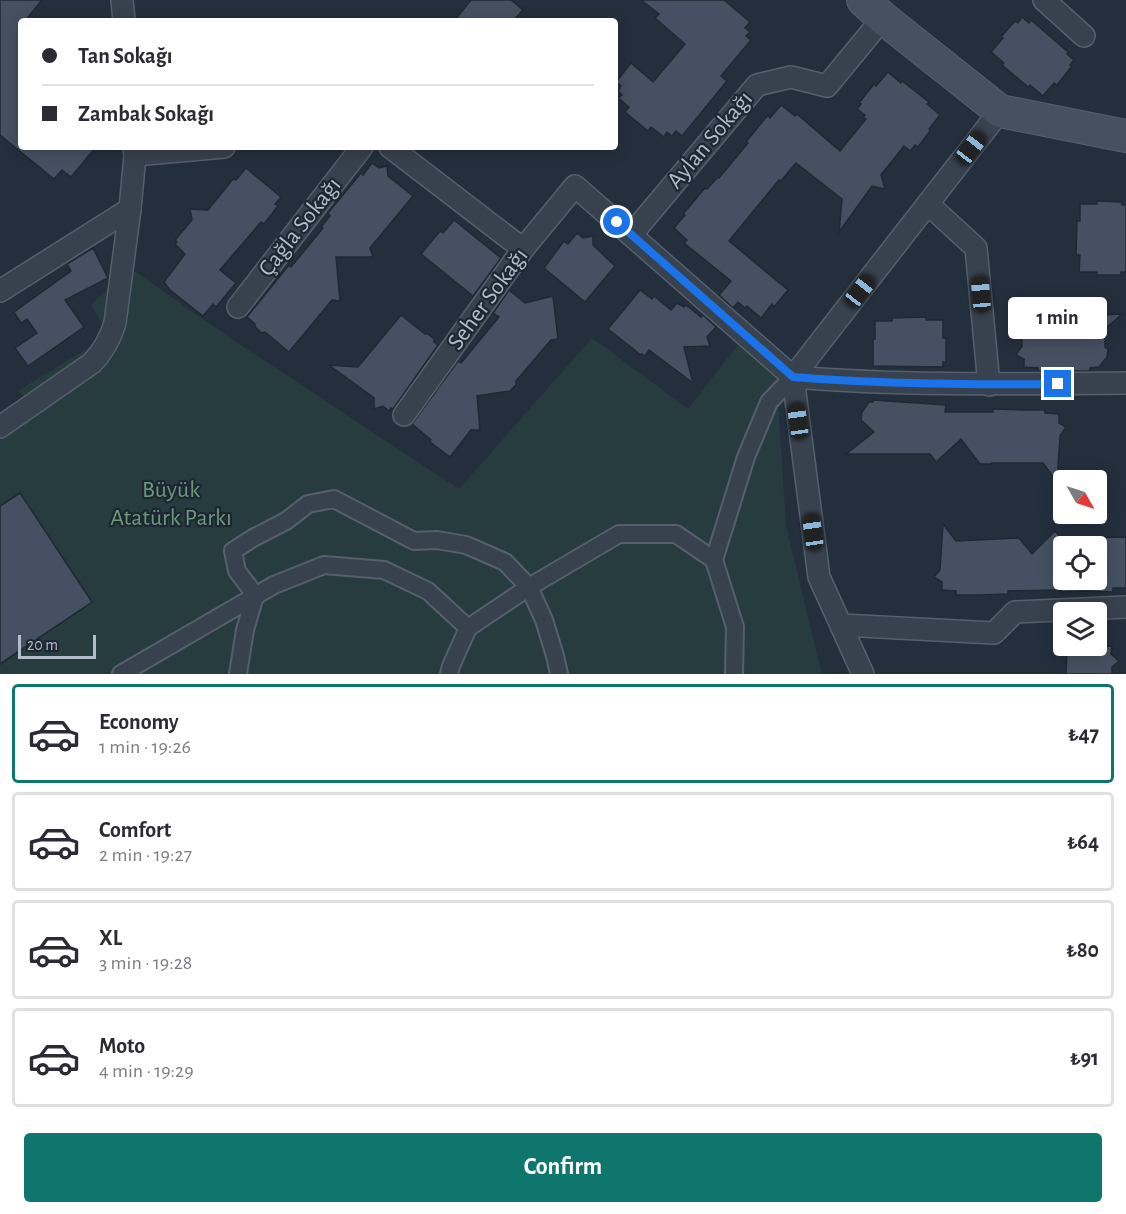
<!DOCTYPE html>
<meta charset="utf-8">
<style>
:root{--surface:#fff;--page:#f2f2f3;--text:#2b2b33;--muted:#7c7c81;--line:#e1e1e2;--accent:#0f766e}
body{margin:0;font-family:"Alegreya Sans",sans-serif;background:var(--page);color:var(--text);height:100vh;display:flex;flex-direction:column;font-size:22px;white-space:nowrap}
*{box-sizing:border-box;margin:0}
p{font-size:20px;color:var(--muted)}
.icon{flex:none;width:33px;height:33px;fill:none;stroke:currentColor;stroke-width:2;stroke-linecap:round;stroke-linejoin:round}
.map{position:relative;height:674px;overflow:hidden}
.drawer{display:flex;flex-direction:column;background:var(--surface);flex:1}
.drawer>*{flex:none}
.top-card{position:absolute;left:18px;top:18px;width:600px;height:132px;border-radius:6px;box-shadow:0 3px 15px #0003;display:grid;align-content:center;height:132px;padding:0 24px;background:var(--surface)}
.needle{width:39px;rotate:129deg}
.controls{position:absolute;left:1053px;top:470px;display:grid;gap:12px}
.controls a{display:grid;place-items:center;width:54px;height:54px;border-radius:6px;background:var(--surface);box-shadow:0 3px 15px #0003;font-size:30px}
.scale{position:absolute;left:18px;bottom:15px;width:78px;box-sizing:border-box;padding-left:6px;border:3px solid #b4bcc9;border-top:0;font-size:16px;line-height:21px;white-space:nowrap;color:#b4bcc9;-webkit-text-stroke:4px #1d2633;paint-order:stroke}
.end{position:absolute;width:27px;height:27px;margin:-14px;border:8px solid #1a73e8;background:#fff;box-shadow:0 0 0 3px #fff}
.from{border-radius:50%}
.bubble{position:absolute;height:42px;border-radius:6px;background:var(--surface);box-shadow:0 3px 15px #0003;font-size:20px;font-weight:700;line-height:42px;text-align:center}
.car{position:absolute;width:18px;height:36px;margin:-18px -9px;border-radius:8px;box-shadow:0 0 4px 2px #0007;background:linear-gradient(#222 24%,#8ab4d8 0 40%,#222 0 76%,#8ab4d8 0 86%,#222 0)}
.top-card b{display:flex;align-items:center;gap:21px;height:57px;font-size:22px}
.top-card b+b{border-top:2px solid var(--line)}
.top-card i{width:15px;height:15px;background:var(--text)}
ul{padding:10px 0 0;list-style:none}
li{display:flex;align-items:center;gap:18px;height:99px;margin:0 12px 9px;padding:0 12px;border:3px solid var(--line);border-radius:6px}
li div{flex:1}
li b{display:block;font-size:22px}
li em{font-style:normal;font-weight:700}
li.active{border-color:var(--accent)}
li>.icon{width:54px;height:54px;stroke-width:1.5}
.button{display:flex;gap:12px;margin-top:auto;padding:12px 24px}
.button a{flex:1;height:69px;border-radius:6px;background:var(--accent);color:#fff;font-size:24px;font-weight:700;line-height:69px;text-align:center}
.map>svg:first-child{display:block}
.green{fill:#263c3f}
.building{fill:#455162;stroke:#1f2835;stroke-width:1.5;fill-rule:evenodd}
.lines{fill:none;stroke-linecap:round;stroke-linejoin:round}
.pedestrian-casing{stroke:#565f6c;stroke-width:20}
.minor-casing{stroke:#565f6c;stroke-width:24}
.secondary-casing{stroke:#565f6c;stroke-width:34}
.pedestrian{stroke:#38414e;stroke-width:16}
.minor{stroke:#38414e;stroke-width:21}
.secondary{stroke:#465061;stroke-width:32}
.route{stroke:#1a73e8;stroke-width:8}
.labels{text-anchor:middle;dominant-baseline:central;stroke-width:4.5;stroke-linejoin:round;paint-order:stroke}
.street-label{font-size:24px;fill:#b4bcc9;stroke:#1d2633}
.park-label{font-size:24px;fill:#6b9a76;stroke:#1d2633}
</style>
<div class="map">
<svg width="1126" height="674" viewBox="0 0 1126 674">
<rect width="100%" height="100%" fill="#242f3e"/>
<path class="green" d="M130,268L233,340L459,489L592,338L688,409L740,342L778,376L779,416L786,526L822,674H0V422L28,400L18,391L109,335L91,305Z"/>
<g class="building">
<path d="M0,0H42L25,21H21V147H96L71,177L62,170L54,179L0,135Z"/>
<path d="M471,0H511L523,10L513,21H454Z"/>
<path d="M641,0H724L750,22L745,28L750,32L746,36L751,40L721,76L727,81L682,136L676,131L672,136L667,132L664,137L651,127L648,131L625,112L629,107L618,98L622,95L618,91L621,86L616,82L631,63L653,82L685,44L655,18L659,14Z"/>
<path d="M1022,17L1029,23L1031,20L1068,52L1067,54L1074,60L1070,65L1072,66L1057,85L1054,83L1043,96L1030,85L1028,87L1002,65L1004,63L991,52L1003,38L1001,37L1015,21L1018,23Z"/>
<path d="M888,72L901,83L902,81L929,102L927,104L940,115L929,129L930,131L918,147L915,145L910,151L904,146L881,175L885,189L872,186L839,232L842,199L796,163L781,181L779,180L729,241L788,290L774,307L772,304L761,318L747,306L745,308L738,302L733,308L719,295L731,281L684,243L687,240L674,228L685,215L683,214L705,188L707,189L718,177L719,178L748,143L746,142L768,115L770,118L781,105L795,116L797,114L840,151L866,119L863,117L865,115L857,109L861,104L859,103L874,84L876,86Z"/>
<path d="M372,163L379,168L387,166L388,176L413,196L370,248L373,257H336L340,301L332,300L289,352L265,332L262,333L255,327V324L247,317L289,265L291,267L323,228L321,227L330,216L328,213L361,173L363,175Z"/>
<path d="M246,168L281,197L275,204L278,206L264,224L261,222L220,270L236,283L216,307L213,304L203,316L170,290L164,282L185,254L175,244L177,242L175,240L192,220L190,209L208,210L233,179L236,180Z"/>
<path d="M1097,201L1122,202V205H1126V272H1121V275H1097V272H1079L1080,255H1076L1077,221H1080V204H1097Z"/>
<path d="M454,220L501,258L473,296L421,254L440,231L443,233Z"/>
<path d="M577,233L583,238L593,236V245L615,266L585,302L544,268L564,241L568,244Z"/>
<path d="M93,248L108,278L65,300L84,327L28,366L15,348L37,333L27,319L21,323L14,312L71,271L67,264Z"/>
<path d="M509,290L525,303L553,296L558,339L551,340L516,381V385L510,391L477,396L480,430H471L450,457L430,442L431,440L412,424L458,361L461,363L499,317L493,313Z"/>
<path d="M640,290L652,299L654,296L671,310L677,303L684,307L686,305L701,317L703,315L716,327L707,337L710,346L684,347L693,383L649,350L645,356L642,354L641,355L608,329Z"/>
<path d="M1021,297L1038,318L1122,314L1105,329V347L1108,349L1107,357L1099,367L1090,368V371H1038V368L1024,367V359L1016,355L1022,346Z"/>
<path d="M401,315L425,334H428L434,339V342L438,345L393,409L391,408L389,411L383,406L374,409V398L329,365L358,367Z"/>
<path d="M926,317V320H943V338H946V362H943V367L873,366V339H875V321H892V318Z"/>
<path d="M873,400L946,405L945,412H993V409L1022,410H1045V413L1059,414V423L1066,427L1060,436L1057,482L1043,463H992L991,464H980L961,439L936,462L930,454H846L874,432L861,420L862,412L869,402H873Z"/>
<path d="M20,493L92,602L0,664V506Z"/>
<path d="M943,524L956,541L1019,538L1032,554L1055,531L1061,538L1126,537V588H1113V592L1084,591L1061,592V590L1008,591V594L979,595H956V591L942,590V582L934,577L940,570ZM1064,546H1096V579H1064Z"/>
<path d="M1074,645H1097V647L1112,646L1111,654L1119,661L1112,667V674H1066L1067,647L1074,646Z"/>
</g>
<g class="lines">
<g class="pedestrian-casing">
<g id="pedestrian">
<path d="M714,560L746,457L769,402L793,377"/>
<path d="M468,628L529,587L619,534H676L714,560L735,627L734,674"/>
<path d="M121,674L274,585L324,565L384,570L428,591L468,628L451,666L449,674"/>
<path d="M238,674L245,630L255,596L250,588L237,571L233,551L253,538L286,521L308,504L334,499L414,541L437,540L466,545L505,562L529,587L544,620L555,656L559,674"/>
</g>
</g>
<g class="minor-casing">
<g id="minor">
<path d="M122,0L124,21"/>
<path d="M1044,0L1084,36"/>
<path d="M390,147L523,249"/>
<path d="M135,155L224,147"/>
<path d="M928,204L976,248L989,385"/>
<path d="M631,235L757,85L791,77L827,86L883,18"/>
<path d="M0,291L130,209L135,155L134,147"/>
<path d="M238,307L362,147"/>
<path d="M793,377L1000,111"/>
<path d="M793,377C903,386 1015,384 1126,383"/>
<path d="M793,377L819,577L863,674"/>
<path d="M404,415L523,249L575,186L793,377"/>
<path d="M0,427L92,363C104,351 110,339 115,323L130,209"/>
<path d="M842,625L994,633L1015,612L1126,607"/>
</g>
</g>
<g class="secondary-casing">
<path id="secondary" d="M863,0L883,18L1000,111L1126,136"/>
</g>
<use href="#pedestrian" class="pedestrian"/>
<use href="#minor" class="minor"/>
<use href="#secondary" class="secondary"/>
</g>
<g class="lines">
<path class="route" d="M617,222L793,377C881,384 969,385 1058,384"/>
</g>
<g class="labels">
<g class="street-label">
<text transform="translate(710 140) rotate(-50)">Aylan Sokağı</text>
<text transform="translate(300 227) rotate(-52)">Çağla Sokağı</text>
<text transform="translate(488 299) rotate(-54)">Seher Sokağı</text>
</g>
<g class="park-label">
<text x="171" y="490">Büyük<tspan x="171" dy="28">Atatürk Parkı</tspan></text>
</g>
</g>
</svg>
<div class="controls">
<a><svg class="needle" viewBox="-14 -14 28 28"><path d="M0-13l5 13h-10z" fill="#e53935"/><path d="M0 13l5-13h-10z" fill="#7c7c81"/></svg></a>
<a><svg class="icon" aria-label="locate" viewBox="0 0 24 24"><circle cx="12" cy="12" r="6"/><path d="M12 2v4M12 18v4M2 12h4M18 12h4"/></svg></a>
<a><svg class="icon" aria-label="layers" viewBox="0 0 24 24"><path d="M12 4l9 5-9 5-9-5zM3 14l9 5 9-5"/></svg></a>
</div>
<div class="scale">20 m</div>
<i class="end from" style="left:617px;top:222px"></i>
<i class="end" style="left:1058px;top:384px"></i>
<div class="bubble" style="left:1008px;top:297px;width:99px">1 min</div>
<i class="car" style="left:971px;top:148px;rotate:38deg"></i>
<i class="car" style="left:860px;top:291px;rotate:38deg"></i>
<i class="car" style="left:981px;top:294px;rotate:355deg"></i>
<i class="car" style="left:798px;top:421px;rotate:352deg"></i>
<i class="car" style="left:813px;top:532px;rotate:352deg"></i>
<div class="top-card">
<b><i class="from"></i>Tan Sokağı</b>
<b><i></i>Zambak Sokağı</b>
</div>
</div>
<section class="drawer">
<ul>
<li class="active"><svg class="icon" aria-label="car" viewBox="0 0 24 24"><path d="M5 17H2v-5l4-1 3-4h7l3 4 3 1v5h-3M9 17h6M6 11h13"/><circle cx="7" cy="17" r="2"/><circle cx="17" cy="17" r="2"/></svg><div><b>Economy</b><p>1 min · 19:26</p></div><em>₺47</em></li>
<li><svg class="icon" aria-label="car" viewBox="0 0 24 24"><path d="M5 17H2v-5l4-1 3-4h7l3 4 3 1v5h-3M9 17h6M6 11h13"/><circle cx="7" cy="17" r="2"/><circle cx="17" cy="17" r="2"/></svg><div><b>Comfort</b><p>2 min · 19:27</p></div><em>₺64</em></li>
<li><svg class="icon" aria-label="car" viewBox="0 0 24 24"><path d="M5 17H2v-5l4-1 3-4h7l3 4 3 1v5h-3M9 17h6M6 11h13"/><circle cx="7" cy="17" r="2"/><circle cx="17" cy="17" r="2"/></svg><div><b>XL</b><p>3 min · 19:28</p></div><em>₺80</em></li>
<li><svg class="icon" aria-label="car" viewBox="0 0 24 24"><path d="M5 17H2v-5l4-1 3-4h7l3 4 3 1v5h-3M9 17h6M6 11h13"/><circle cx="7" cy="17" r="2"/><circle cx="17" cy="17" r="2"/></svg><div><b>Moto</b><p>4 min · 19:29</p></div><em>₺91</em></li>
</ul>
<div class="button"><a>Confirm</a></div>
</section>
